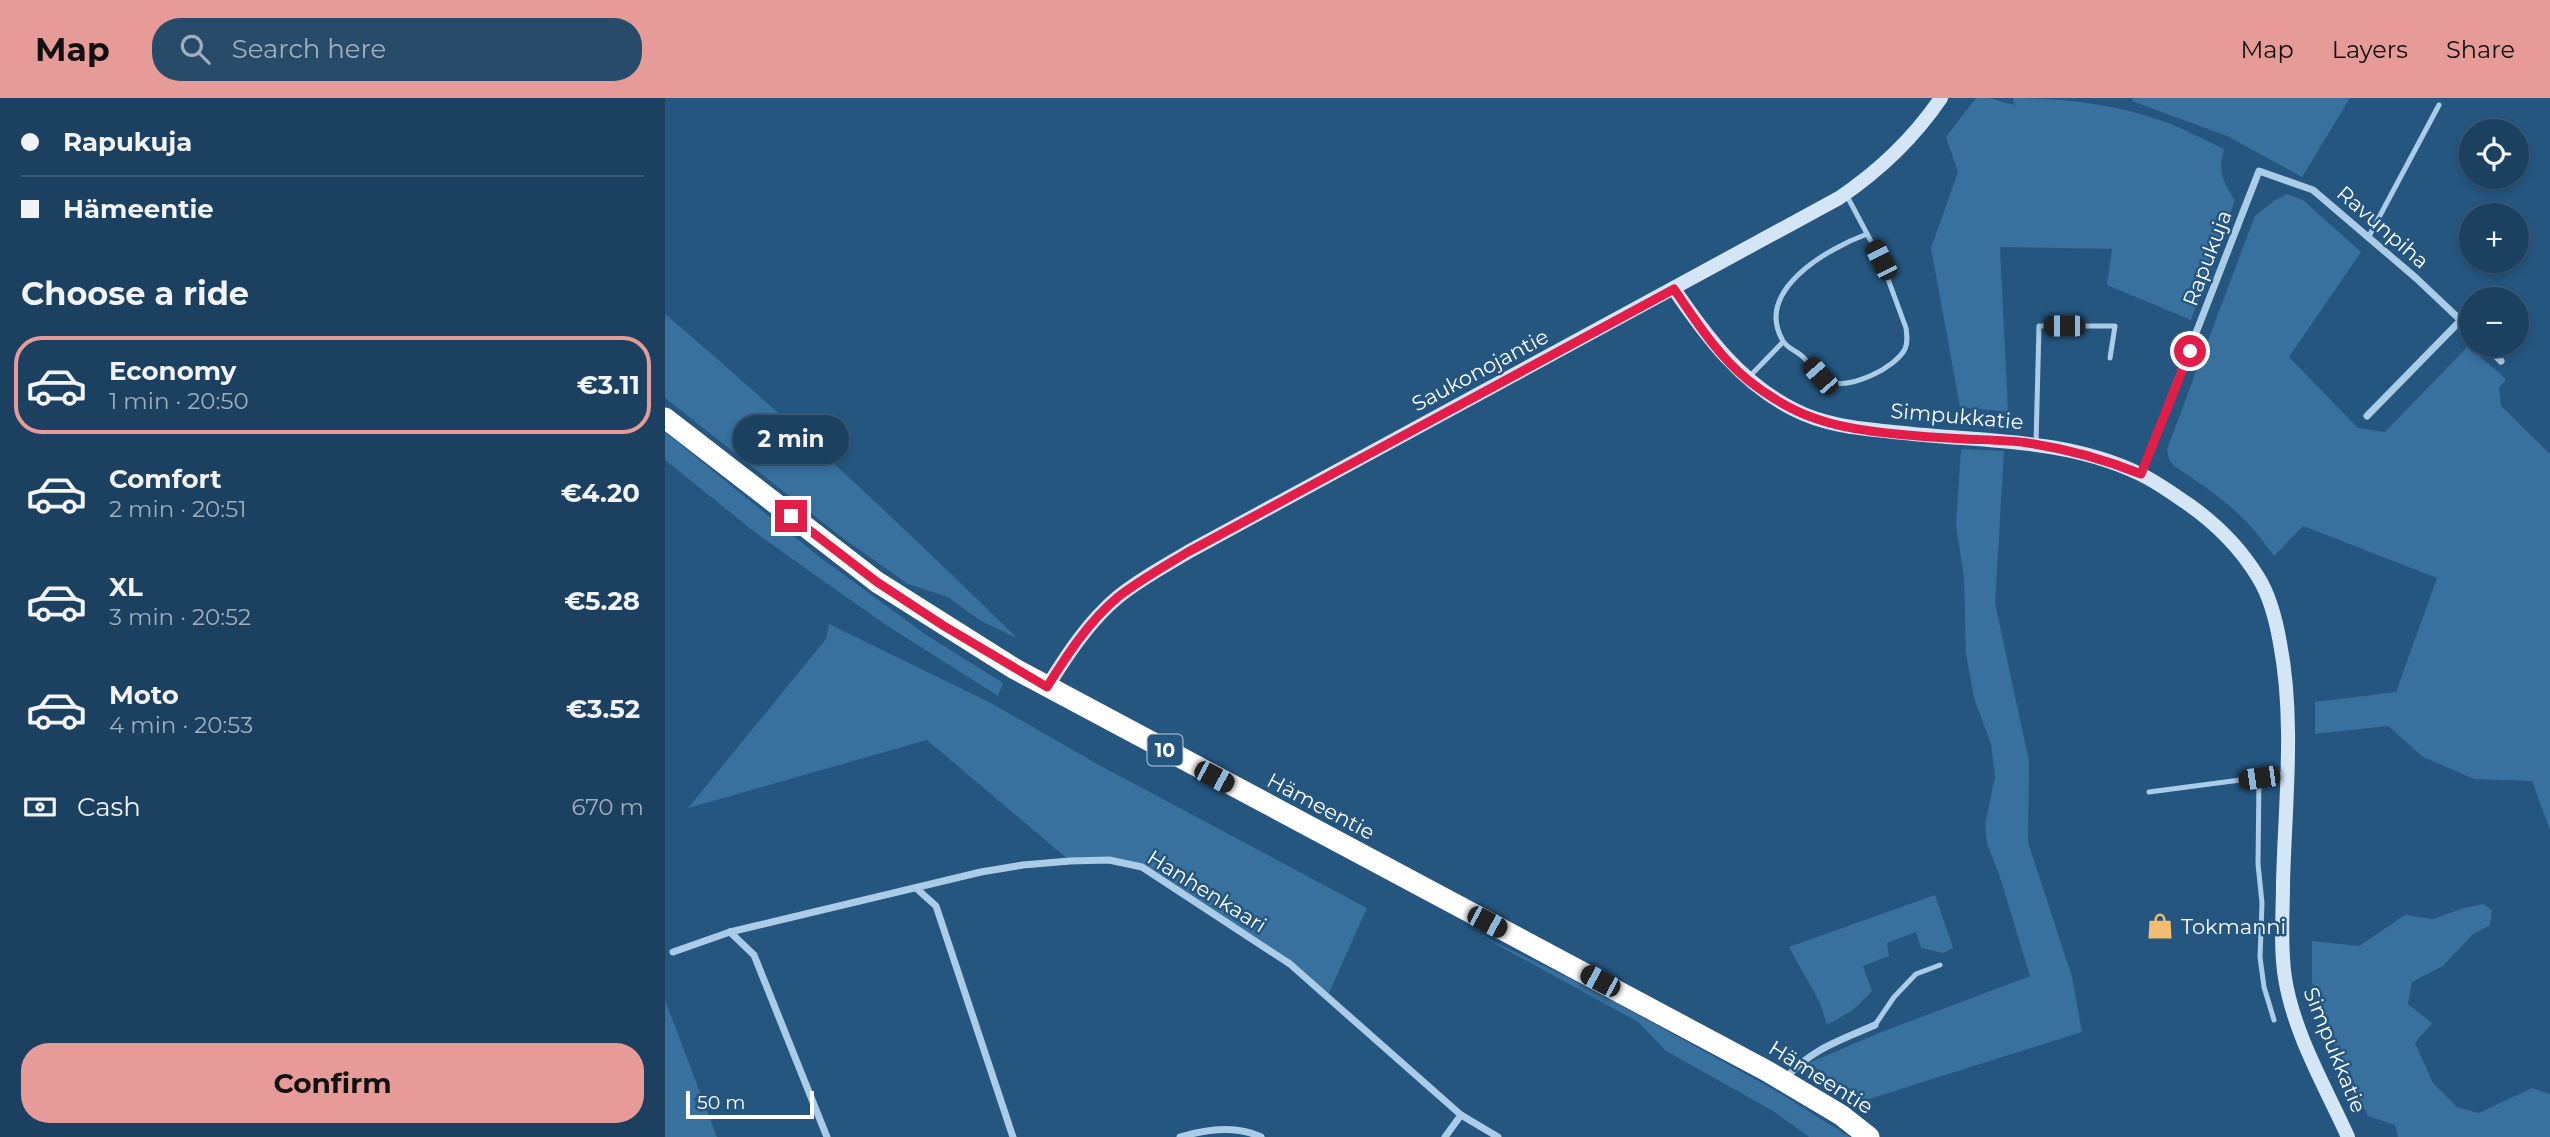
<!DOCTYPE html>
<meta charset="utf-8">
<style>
:root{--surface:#1b4060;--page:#284b69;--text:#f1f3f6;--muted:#a0afbd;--line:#395975;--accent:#e69b98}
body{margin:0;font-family:Montserrat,sans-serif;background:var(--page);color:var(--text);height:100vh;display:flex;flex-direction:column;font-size:26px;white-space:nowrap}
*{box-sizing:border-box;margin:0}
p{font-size:23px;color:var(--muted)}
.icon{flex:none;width:38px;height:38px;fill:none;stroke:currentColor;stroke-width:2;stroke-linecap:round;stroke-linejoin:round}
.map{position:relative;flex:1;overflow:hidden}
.drawer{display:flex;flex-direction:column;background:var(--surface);width:665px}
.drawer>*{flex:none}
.top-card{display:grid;align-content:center;height:154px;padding:0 21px;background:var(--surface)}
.controls{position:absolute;left:1794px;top:21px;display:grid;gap:14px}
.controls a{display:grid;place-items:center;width:70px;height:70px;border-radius:50%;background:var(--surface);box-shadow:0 4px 10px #0003,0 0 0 2px var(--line);font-size:35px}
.scale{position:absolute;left:21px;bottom:18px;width:128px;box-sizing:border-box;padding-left:7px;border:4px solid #fff;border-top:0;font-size:19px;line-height:24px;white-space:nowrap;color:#fff;-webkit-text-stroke:5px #245680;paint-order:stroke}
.end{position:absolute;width:32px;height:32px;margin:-16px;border:9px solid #e11d48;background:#fff;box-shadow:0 0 0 4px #fff}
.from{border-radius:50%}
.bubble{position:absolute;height:49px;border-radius:24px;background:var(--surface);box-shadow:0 4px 10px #0003,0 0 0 2px var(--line);font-size:23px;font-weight:700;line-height:49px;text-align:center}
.car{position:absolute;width:21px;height:42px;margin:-21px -10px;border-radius:9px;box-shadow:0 0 5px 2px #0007;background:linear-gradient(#222 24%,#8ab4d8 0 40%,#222 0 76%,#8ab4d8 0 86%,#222 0)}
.top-card b{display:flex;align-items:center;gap:24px;height:66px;font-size:26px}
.top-card b+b{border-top:2px solid var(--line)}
.top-card i{width:18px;height:18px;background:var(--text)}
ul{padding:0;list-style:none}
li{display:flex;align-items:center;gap:21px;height:98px;margin:0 14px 10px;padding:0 7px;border:4px solid transparent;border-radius:28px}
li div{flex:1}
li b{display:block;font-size:26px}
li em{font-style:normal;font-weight:700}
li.on{border-color:var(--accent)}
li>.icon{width:63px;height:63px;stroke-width:1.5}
h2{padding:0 21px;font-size:32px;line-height:84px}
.pay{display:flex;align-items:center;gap:18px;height:77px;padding:0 21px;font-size:26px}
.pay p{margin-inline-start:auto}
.button{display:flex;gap:14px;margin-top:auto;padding:14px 21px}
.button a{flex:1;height:80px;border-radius:28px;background:var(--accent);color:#111;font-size:28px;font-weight:700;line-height:80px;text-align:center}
header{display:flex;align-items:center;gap:42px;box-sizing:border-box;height:98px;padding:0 35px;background:var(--accent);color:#111}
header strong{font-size:33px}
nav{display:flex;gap:38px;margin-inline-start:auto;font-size:24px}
.search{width:490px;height:63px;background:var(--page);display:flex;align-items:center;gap:18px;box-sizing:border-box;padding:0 24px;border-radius:28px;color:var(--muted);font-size:26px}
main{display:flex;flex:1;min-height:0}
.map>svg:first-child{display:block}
.green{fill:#38709e}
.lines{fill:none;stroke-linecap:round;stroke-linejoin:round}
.lane{stroke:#aacce6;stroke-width:5}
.street{stroke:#aacce6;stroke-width:7}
.secondary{stroke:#d4e6f6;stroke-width:14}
.highway{stroke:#fff;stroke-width:21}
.route{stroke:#e11d48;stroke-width:9}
.labels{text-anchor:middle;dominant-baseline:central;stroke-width:5;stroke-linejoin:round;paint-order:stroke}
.shield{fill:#245680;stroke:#bdccd9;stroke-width:2}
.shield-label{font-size:19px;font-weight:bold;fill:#fff}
.street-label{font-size:21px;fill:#fff;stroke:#245680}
.poi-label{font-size:21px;fill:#fff;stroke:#245680;text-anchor:start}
</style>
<header>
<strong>Map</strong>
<div class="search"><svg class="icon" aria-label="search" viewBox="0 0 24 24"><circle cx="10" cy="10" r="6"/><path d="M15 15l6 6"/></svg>Search here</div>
<nav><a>Map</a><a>Layers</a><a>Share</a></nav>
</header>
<main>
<section class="drawer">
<div class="top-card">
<b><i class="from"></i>Rapukuja</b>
<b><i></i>Hämeentie</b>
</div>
<h2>Choose a ride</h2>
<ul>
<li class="on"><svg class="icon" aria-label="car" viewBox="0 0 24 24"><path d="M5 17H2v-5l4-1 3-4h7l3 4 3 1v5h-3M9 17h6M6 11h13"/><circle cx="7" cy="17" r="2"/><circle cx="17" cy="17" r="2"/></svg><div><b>Economy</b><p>1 min · 20:50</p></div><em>€3.11</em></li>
<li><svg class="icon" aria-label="car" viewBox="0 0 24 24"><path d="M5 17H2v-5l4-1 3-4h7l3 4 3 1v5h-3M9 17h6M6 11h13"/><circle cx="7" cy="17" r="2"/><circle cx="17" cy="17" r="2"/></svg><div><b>Comfort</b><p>2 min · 20:51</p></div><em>€4.20</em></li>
<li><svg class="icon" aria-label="car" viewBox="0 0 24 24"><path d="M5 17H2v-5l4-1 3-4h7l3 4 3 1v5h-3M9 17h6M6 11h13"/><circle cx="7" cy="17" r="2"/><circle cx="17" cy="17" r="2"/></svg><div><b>XL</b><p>3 min · 20:52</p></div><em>€5.28</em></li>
<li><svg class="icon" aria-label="car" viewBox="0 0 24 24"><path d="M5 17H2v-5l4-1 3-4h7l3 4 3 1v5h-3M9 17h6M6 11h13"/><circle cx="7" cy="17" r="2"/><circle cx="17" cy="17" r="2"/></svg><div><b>Moto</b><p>4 min · 20:53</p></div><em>€3.52</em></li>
</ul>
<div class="pay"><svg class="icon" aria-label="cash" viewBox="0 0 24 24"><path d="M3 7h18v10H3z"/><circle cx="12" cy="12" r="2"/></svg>Cash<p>670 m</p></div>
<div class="button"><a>Confirm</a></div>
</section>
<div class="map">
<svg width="1885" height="1039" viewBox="0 0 1885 1039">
<rect width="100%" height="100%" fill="#245680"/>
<g class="green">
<path d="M1311,0H1324L1349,7L1348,0C1397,0 1448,6 1494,22C1516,29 1538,41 1559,51C1553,73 1557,83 1570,102L1526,222L1442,187L1447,151L1335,149L1343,314L1295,309L1266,150L1293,74L1281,39Z"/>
<path d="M1468,0H1685L1637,79L1562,38L1467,3Z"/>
<path d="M1622,96L1638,102L1696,154L1624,259L1693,330L1720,334L1803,248L1841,281L1834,290L1836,308L1885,356V732L1867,683L1809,681L1758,659L1723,628L1650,636V604L1731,594L1772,480L1638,428L1609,458C1580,416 1552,396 1509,368L1504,361L1502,351L1590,118L1610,102Z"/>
<path d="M0,216C121,319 238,428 352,540L316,523L283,499L243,486L179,441L0,300Z"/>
<path d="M0,334L152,457L260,536L338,585L333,598L221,527L147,475L91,435L0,362Z"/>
<path d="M1296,351L1339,353L1330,505L1364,663L1363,744L1407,879L1417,934L1198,1003L1144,965L1214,935L1365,878L1334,776L1322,746L1320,726L1330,679L1326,646L1309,600L1301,556L1299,480L1291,427Z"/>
<path d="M164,526L326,605L434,667L702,810L663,897L625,866L477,769L444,762L405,763L262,642L23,710L161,541Z"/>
<path d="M1270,797L1288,850L1278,855L1256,850L1251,834L1222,845L1224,858L1198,868L1207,893L1188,912L1162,927L1155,905L1124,849Z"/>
<path d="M1818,806L1827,812L1825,827L1807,837L1778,868L1747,884L1743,906L1767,925L1750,945L1768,985L1792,1009L1814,1015L1867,990L1885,996V1039H1733L1730,1027L1703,1018L1655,916L1647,883V843L1694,848L1740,817L1768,821L1799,810Z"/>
<path d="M811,835L924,890L1108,991L1185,1039H1144L1108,1013L1001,953L973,924Z"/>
<path d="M0,902L52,1039H0Z"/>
</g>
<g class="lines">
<g class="lane">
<path d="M1182,98L1216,162L1241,230C1242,237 1243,244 1240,251C1230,270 1186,291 1166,284C1153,280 1148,268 1138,259C1132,253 1123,251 1118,243C1088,192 1164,150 1202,136"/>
<path d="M1703,140L1774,7"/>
<path d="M1084,279L1118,244"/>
<path d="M1371,346L1374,228H1450L1445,260"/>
<path d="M1594,680L1593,766L1597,805L1595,859L1599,889L1609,922"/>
<path d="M1484,694L1621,676"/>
<path d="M1210,927L1229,899L1251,876L1275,867"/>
</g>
<g class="street">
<path d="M1820,247L1836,263"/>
<path d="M1702,318L1796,222"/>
<path d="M1476,376L1594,73L1648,92L1751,180L1806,232"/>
<path d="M251,790L271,808L348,1039"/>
<path d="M65,834L89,857L162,1039"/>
<path d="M8,854L65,834L316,774L358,767L405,763L444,762L477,769L625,866L796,1017L833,1039"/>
<path d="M1121,980C1146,951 1176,942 1210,927"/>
<path d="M515,1039C542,1031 571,1027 596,1039"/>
<path d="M780,1039L796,1017"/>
</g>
<g class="secondary">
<path d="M1009,191C1041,238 1075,284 1128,311C1162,329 1201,331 1239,335C1318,344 1401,340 1475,376C1492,384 1508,396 1523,406C1550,425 1576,451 1593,479C1605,498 1611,522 1615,545C1630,623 1620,706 1618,785C1618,816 1615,849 1620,880C1629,936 1660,988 1683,1039"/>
<path d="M382,589C402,557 424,523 453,499C475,481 500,468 523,454L1174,100C1214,73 1248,41 1276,0"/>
</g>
<path class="highway" d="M0,320L212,484L350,571L1102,973L1176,1017L1204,1039"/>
</g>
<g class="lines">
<path class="route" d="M126,418L212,484L279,528L382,589C402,557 424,523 453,499C475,482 500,468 523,454L1009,191C1030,222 1053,258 1083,282C1103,298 1128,313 1152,321C1190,335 1258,339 1300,341C1321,342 1342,342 1363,345C1403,351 1439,361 1476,376L1525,253"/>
</g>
<defs>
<g id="shop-bare" transform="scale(2.1)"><path d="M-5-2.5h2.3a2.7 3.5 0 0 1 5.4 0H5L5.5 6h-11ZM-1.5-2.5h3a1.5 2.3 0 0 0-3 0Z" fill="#f1bd6e" stroke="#245680" stroke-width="2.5" paint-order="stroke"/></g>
</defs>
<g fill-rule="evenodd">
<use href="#shop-bare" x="1495" y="828"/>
</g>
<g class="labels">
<rect class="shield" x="482.5" y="636.5" width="35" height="31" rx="5"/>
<g class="shield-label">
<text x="500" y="652">10</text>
</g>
<g class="street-label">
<text transform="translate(1718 129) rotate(41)">Ravunpiha</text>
<text transform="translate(1542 160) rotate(-69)">Rapukuja</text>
<text transform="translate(815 272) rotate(-28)">Saukonojantie</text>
<text transform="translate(1292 318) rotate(5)">Simpukkatie</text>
<text transform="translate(656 708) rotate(28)">Hämeentie</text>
<text transform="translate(542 793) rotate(32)">Hanhenkaari</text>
<text transform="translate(1670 952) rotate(68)">Simpukkatie</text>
<text transform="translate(1156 979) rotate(32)">Hämeentie</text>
</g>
<g class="poi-label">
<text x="1516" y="828">Tokmanni</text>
</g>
</g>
</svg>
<div class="controls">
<a><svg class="icon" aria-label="locate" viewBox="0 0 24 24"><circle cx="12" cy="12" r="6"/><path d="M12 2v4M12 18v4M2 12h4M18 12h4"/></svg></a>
<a>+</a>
<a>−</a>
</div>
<div class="scale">50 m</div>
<i class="end from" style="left:1525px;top:253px"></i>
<i class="end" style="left:126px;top:418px"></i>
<div class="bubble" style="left:68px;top:317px;width:116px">2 min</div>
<i class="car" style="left:1216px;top:162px;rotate:333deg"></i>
<i class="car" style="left:1399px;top:228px;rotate:270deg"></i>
<i class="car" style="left:1155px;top:278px;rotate:319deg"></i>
<i class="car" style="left:549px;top:679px;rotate:118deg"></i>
<i class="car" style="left:1594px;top:680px;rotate:262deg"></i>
<i class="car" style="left:822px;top:824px;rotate:118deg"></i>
<i class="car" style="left:935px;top:883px;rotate:298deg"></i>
</div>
</main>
